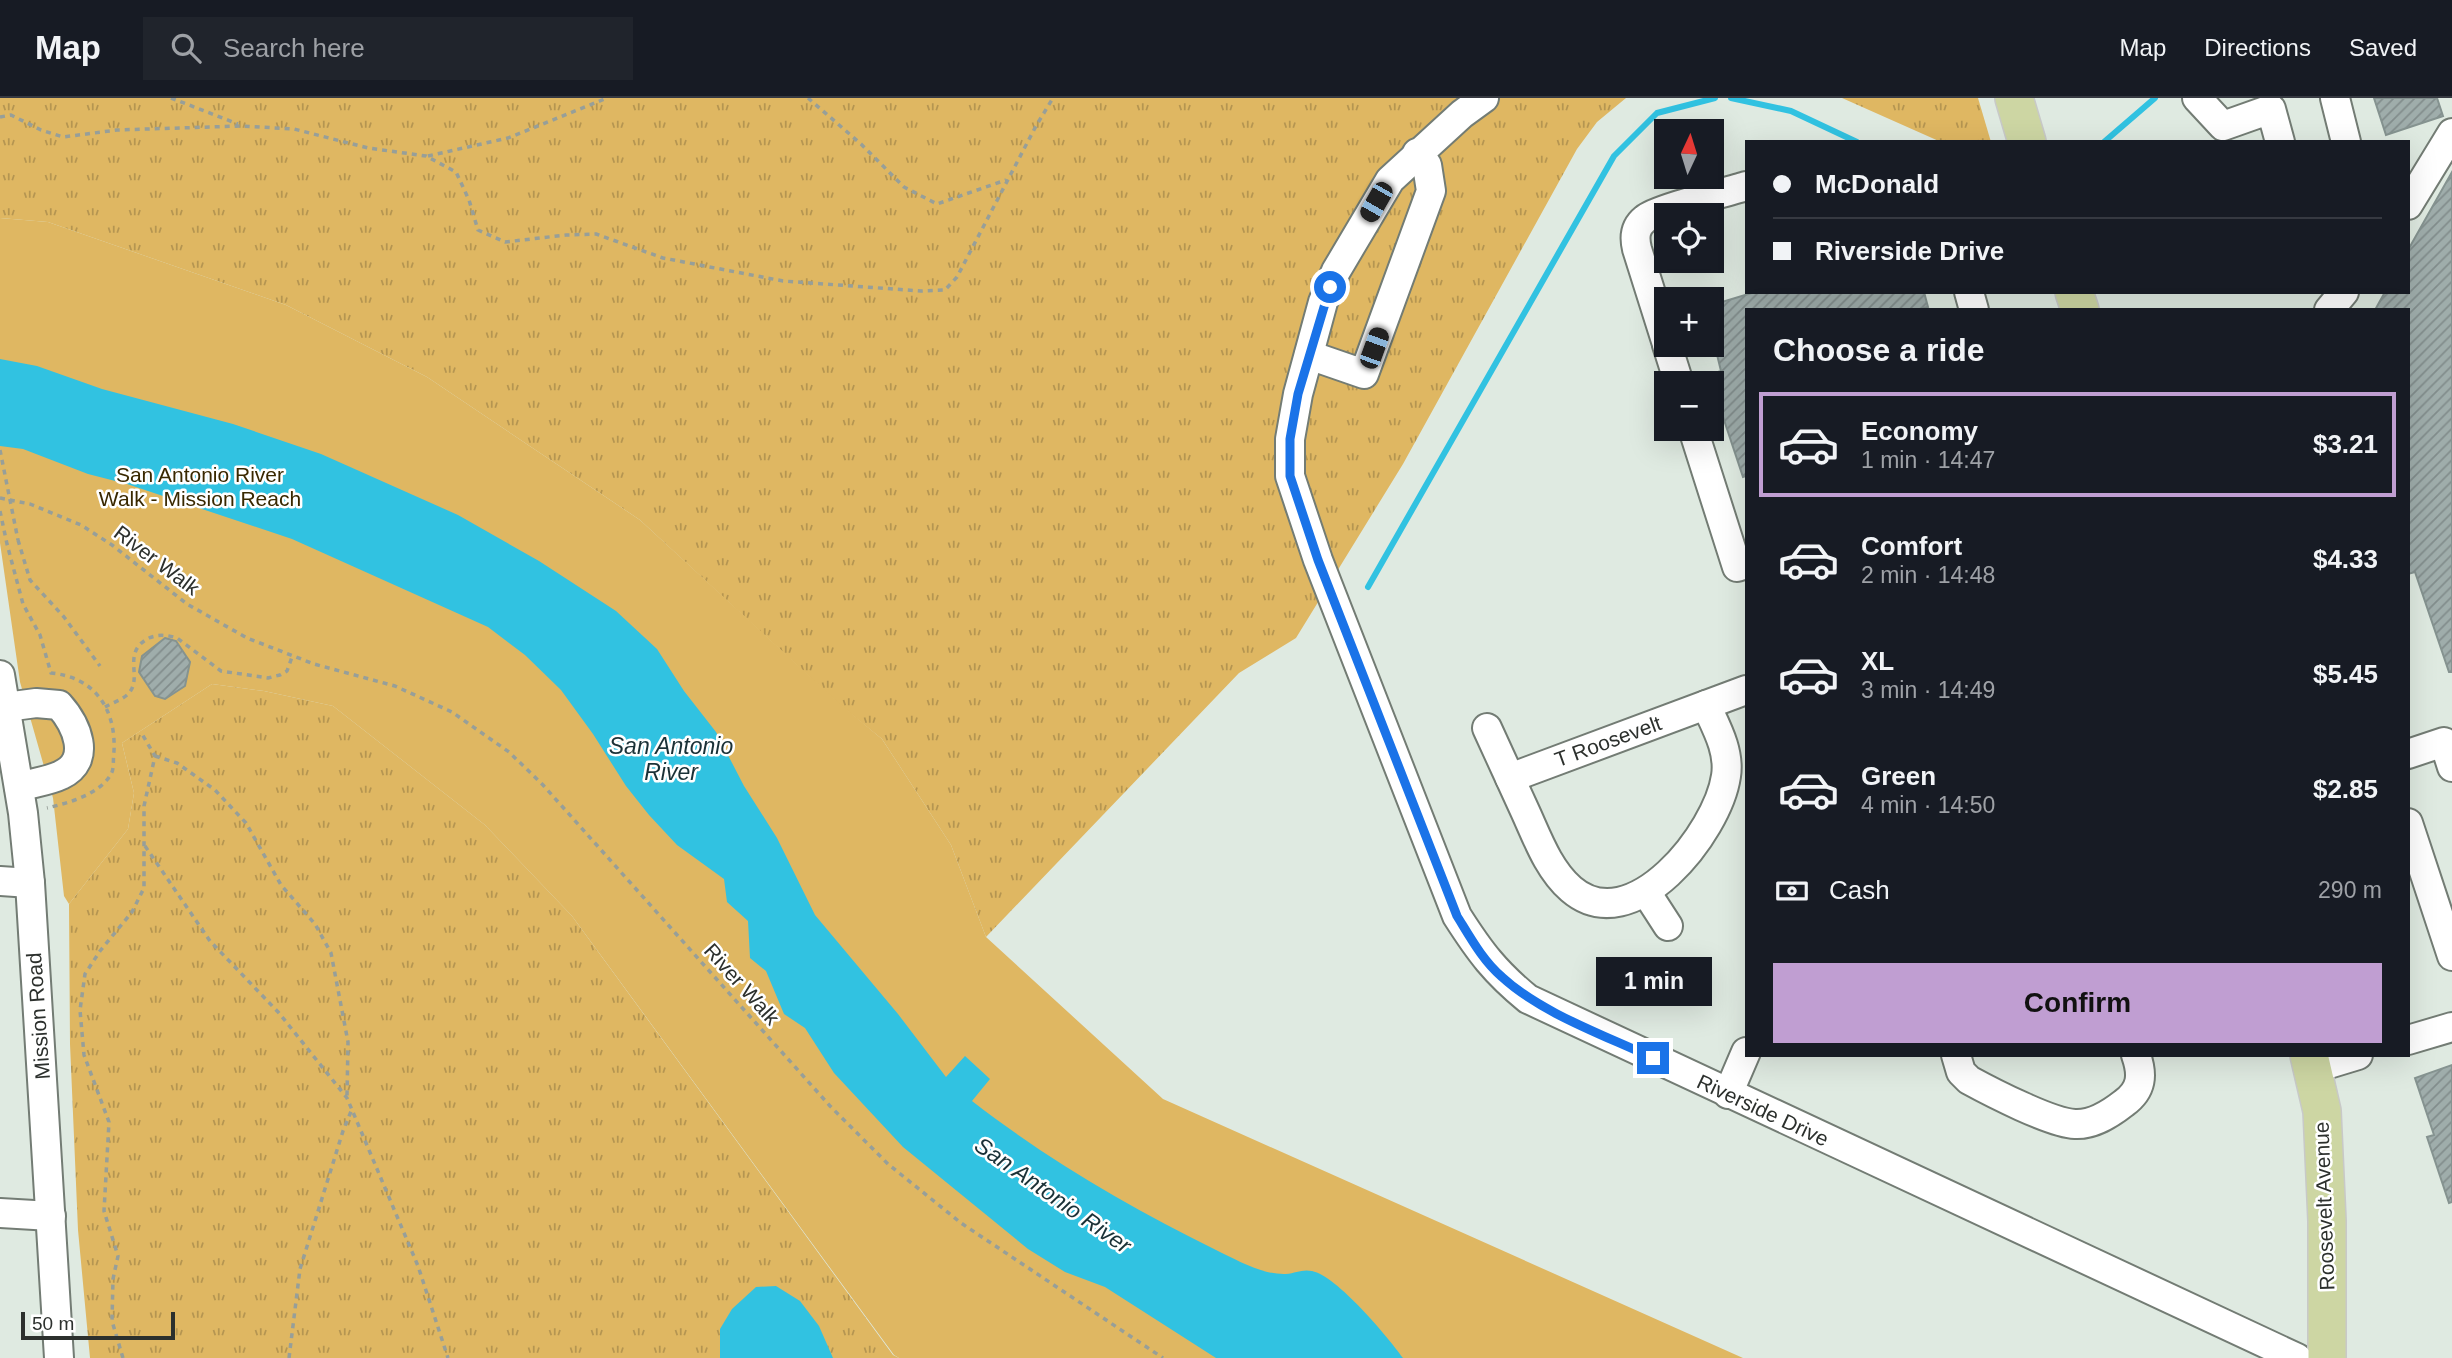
<!DOCTYPE html>
<meta charset="utf-8">
<style>
:root{--surface:#171b24;--page:#20242c;--text:#f1f3f6;--muted:#9ea1a6;--line:#363941;--accent:#c09ed2}
body{margin:0;font-family:Arial,sans-serif;background:var(--page);color:var(--text);height:100vh;display:flex;flex-direction:column;font-size:26px;white-space:nowrap}
*{box-sizing:border-box;margin:0}
p{font-size:23px;color:var(--muted)}
.icon{flex:none;width:38px;height:38px;fill:none;stroke:currentColor;stroke-width:2;stroke-linecap:round;stroke-linejoin:round}
.map{position:relative;flex:1;overflow:hidden}
.side{position:absolute;left:1745px;top:210px;width:665px;height:749px;display:flex;flex-direction:column;background:var(--surface);border-radius:0px;box-shadow:0 7px 28px #0002}
.side>*{flex:none}
.hud{position:absolute;left:1745px;top:42px;width:665px;height:154px;border-radius:0px;box-shadow:0 7px 28px #0002;display:grid;align-content:center;height:154px;padding:0 28px;background:var(--surface)}
.needle{width:46px;rotate:4deg}
.fabs{position:absolute;left:1654px;top:21px;display:grid;gap:14px}
.fabs a{display:grid;place-items:center;width:70px;height:70px;border-radius:0px;background:var(--surface);box-shadow:0 7px 28px #0002;font-size:35px}
.scale{position:absolute;left:21px;bottom:18px;width:154px;box-sizing:border-box;padding-left:7px;border:4px solid #2c302d;border-top:0;font-size:19px;line-height:24px;white-space:nowrap;color:#2c302d;-webkit-text-stroke:5px #fff;paint-order:stroke}
.end{position:absolute;width:32px;height:32px;margin:-16px;border:9px solid #1a73e8;background:#fff;box-shadow:0 0 0 4px #fff}
.from{border-radius:50%}
.bubble{position:absolute;height:49px;border-radius:0px;background:var(--surface);box-shadow:0 7px 28px #0002;font-size:23px;font-weight:700;line-height:49px;text-align:center}
.car{position:absolute;width:21px;height:42px;margin:-21px -10px;border-radius:9px;box-shadow:0 0 5px 2px #0007;background:linear-gradient(#222 24%,#8ab4d8 0 40%,#222 0 76%,#8ab4d8 0 86%,#222 0)}
.hud b{display:flex;align-items:center;gap:24px;height:66px;font-size:26px}
.hud b+b{border-top:2px solid var(--line)}
.hud i{width:18px;height:18px;background:var(--text)}
ul{padding:0;list-style:none}
li{display:flex;align-items:center;gap:21px;height:105px;margin:0 14px 10px;padding:0 14px;border:4px solid transparent;border-radius:0px}
li div{flex:1}
li b{display:block;font-size:26px}
li em{font-style:normal;font-weight:700}
li.current{border-color:var(--accent)}
li>.icon{width:63px;height:63px;stroke-width:1.5}
h2{padding:0 28px;font-size:32px;line-height:84px}
.pay{display:flex;align-items:center;gap:18px;height:77px;padding:0 28px;font-size:26px}
.pay p{margin-inline-start:auto}
.action{display:flex;gap:14px;margin-top:auto;padding:14px 28px}
.action a{flex:1;height:80px;border-radius:0px;background:var(--accent);color:#111;font-size:28px;font-weight:700;line-height:80px;text-align:center}
header{display:flex;align-items:center;gap:42px;box-sizing:border-box;height:98px;padding:0 35px;background:var(--surface);border-bottom:2px solid var(--line)}
header strong{font-size:33px}
nav{display:flex;gap:38px;margin-inline-start:auto;font-size:24px}
.search{width:490px;height:63px;background:var(--page);display:flex;align-items:center;gap:18px;box-sizing:border-box;padding:0 24px;border-radius:0px;color:var(--muted);font-size:26px}
.map>svg:first-child{display:block}
.grass{fill:url(#grass-tufts)}
.park{fill:#dfb762}
.water{fill:#31c2e1}
.lines{fill:none;stroke-linecap:round;stroke-linejoin:round}
.stream{stroke:#31c2e1;stroke-width:6}
.building{fill:url(#building-hatch);stroke:#859390;stroke-width:2}
.minor-casing{stroke:#737c74;stroke-width:32}
.major-casing{stroke:#c8c9c8;stroke-width:40}
.path{stroke:#979f99;stroke-width:3.5;stroke-dasharray:5 5;stroke-linecap:butt}
.minor{stroke:#fff;stroke-width:28}
.major{stroke:#cdd6a3;stroke-width:37}
.path-bridge{stroke:#979f99;stroke-width:3.5;stroke-dasharray:5 5;stroke-linecap:butt}
.route{stroke:#1a73e8;stroke-width:9}
.labels{text-anchor:middle;dominant-baseline:central;stroke-width:5;stroke-linejoin:round;paint-order:stroke}
.park-label{font-size:21px;fill:#392800;stroke:#fff}
.street-label{font-size:21px;fill:#2c302d;stroke:#fff}
.water-label{font-size:23px;font-style:italic;fill:#1a3137;stroke:#fff}
</style>
<header>
<strong>Map</strong>
<div class="search"><svg class="icon" aria-label="search" viewBox="0 0 24 24"><circle cx="10" cy="10" r="6"/><path d="M15 15l6 6"/></svg>Search here</div>
<nav><a>Map</a><a>Directions</a><a>Saved</a></nav>
</header>
<div class="map">
<svg width="2452" height="1260" viewBox="0 0 2452 1260">
<defs>
<pattern id="grass-tufts" width="24" height="20" patternUnits="userSpaceOnUse" patternTransform="scale(1.75)"><rect width="24" height="20" fill="#dfb762"/><path d="M3 7l-1-3M5 7V3M7 7l1-3M15 17l-1-3M17 17v-4M19 17l1-3" fill="none" stroke="#b59551"/></pattern>
<pattern id="building-hatch" width="6" height="6" patternUnits="userSpaceOnUse" patternTransform="scale(1.75)"><rect width="6" height="6" fill="#9fadab"/><path d="M-1 1l2-2M0 6l6-6M5 7l2-2" fill="none" stroke="#828d8c"/></pattern>
</defs>
<rect width="100%" height="100%" fill="#dfeae1"/>
<g class="grass">
<path d="M0,0H1626L1597,24L1577,51L1403,366L1296,540L1239,575L986,839L951,747L882,641L840,607L640,422L427,279L286,207L48,124L0,120Z"/>
<path d="M1842,0H1978L1991,44H1941Z"/>
<path d="M212,586L264,593L333,608L485,727L572,818L893,1257L899,1260H90L78,1132L70,946L69,806L128,731L134,695L122,645Z"/>
</g>
<path class="park" d="M0,120L48,124L286,207L427,279L640,422L840,606L882,641L951,747L986,839L1163,1001L1743,1260H899L894,1257L572,818L485,727L333,608L264,593L212,586L122,645L134,695L128,731L69,806L64,798L53,700L20,584L0,445Z"/>
<g class="water">
<path d="M0,261L37,268L102,291L233,326L321,356L458,417L539,463L616,513L657,551L684,593L716,634L744,688L777,740L815,817L898,916L946,979L965,958L990,981L972,1003C1048,1062 1131,1110 1216,1152C1237,1162 1262,1177 1286,1176C1296,1175 1302,1171 1312,1173C1337,1178 1388,1239 1403,1260H1216L1105,1189L1065,1174L1028,1151L903,1049L834,975L805,930L784,916L766,873L750,860L748,823L727,804L724,781L677,747L649,717L626,688L593,636L561,592L525,557L488,529L292,441L127,386L88,376L23,351L0,348Z"/>
<path d="M776,1188L800,1203L819,1228L833,1260H720V1231L732,1211L756,1189Z"/>
</g>
<g class="lines">
<g class="stream">
<path d="M1731,0L1791,13L1857,44"/>
<path d="M2104,44L2155,0"/>
<path d="M1368,489L1614,58L1657,15L1715,0"/>
</g>
</g>
<g class="building">
<path d="M2374,0H2437L2443,18L2386,37Z"/>
<path d="M2452,74V574H2449L2415,474L2408,476V212H2375L2385,194H2408V152Z"/>
<path d="M1755,194H1924L1928,209L1915,212H1746V378L1743,379L1709,277L1721,273L1712,236V207Z"/>
<path d="M165,540L176,543L190,564L185,588L165,601L155,598L139,574L142,558Z"/>
<path d="M2452,967V1104L2449,1105L2427,1039L2434,1037L2415,980Z"/>
</g>
<g class="lines">
<g class="minor-casing">
<g id="minor">
<path d="M1484,0L1462,16L1390,82L1336,173L1323,204L1298,296L1290,341V378L1318,462L1457,818C1480,854 1495,874 1528,901L2297,1260"/>
<path d="M2197,0L2223,28L2271,11L2280,44"/>
<path d="M2335,0L2346,44"/>
<path d="M2408,107L2452,35"/>
<path d="M1969,194L1974,212"/>
<path d="M2329,212L2344,194"/>
<path d="M1666,243L1637,151C1634,139 1635,129 1645,121C1656,111 1728,94 1746,88"/>
<path d="M1667,247L1679,285"/>
<path d="M1309,257L1364,276L1431,93L1427,67L1417,55"/>
<path d="M1693,331L1737,469L1746,466"/>
<path d="M0,577L23,715L30,785L59,1260"/>
<path d="M6,609L36,605L59,607C76,626 93,662 61,677C49,683 32,685 19,689"/>
<path d="M1487,630C1500,658 1512,685 1525,713C1537,739 1548,771 1571,791C1632,844 1718,734 1726,678C1730,653 1716,629 1706,607"/>
<path d="M2408,656L2444,644L2452,669"/>
<path d="M1510,680L1746,592"/>
<path d="M2408,725L2452,858"/>
<path d="M0,783L30,785"/>
<path d="M1646,794L1668,828"/>
<path d="M2408,942L2452,929"/>
<path d="M1956,957L1961,974L1969,982C1991,994 2051,1025 2075,1026C2093,1027 2110,1016 2124,1005C2142,992 2143,977 2136,957"/>
<path d="M2312,971L2358,957"/>
<path d="M1728,996L1746,954"/>
<path d="M0,1115L51,1118"/>
</g>
</g>
<g class="major-casing">
<g id="major">
<path d="M2014,0L2027,44"/>
<path d="M2074,194L2080,212"/>
<path d="M2309,957L2322,1013L2327,1123V1260"/>
</g>
</g>
<g class="path">
<path d="M171,0L238,26"/>
<path d="M808,0L861,46L904,89L937,106L1006,82"/>
<path d="M0,19L11,17L41,32L63,39L117,32L241,28L294,31L368,50L426,58L456,74L469,102L478,132L505,144L566,137L596,136L663,160L783,183L921,193L945,192L957,179L1036,28L1053,0"/>
<path d="M428,58L508,40L607,0"/>
<path d="M0,400L30,406L81,427L112,447L187,506L247,540L314,566L395,588L452,614L509,654L543,687L830,1008L888,1066L961,1125L1163,1260"/>
<path d="M0,413L7,446L23,506L40,537L51,575C94,579 116,610 114,653C113,659 114,669 112,674C102,696 68,705 47,710"/>
<path d="M18,442L30,482L64,519L100,568"/>
<path d="M105,609C112,605 124,601 129,595C143,579 121,554 149,540C158,536 168,537 177,540L221,573L268,580L280,577L287,573L292,559"/>
<path d="M155,658L177,665L215,692L246,725L281,787L315,826L331,855L348,944L347,998"/>
<path d="M145,748L210,843L279,915L347,1000L418,1168L448,1260"/>
<path d="M123,1260L112,1223L113,1181L118,1158L104,1113L109,1024L84,957L80,912L85,876L100,853L132,814L144,790V708L155,658L142,636"/>
<path d="M289,1260L300,1171L343,1033L352,1011"/>
</g>
<use href="#minor" class="minor"/>
<use href="#major" class="major"/>
<path class="path-bridge" d="M0,352L18,442"/>
</g>
<g class="lines">
<path class="route" d="M1330,189L1298,296L1290,341V378L1318,462L1457,818C1470,839 1483,863 1502,879C1541,915 1604,937 1653,960"/>
</g>
<g class="labels">
<g class="park-label">
<text x="200" y="376">San Antonio River<tspan x="200" dy="24">Walk - Mission Reach</tspan></text>
</g>
<g class="street-label">
<text transform="translate(157 462) rotate(37)">River Walk</text>
<text transform="translate(1608 643) rotate(-20)">T Roosevelt</text>
<text transform="translate(742 886) rotate(48)">River Walk</text>
<text transform="translate(38 918) rotate(-94)">Mission Road</text>
<text transform="translate(1763 1012) rotate(25)">Riverside Drive</text>
<text transform="translate(2324 1108) rotate(-92)">Roosevelt Avenue</text>
</g>
<g class="water-label">
<text x="671" y="648">San Antonio<tspan x="671" dy="26">River</tspan></text>
<text transform="translate(1053 1097) rotate(35)">San Antonio River</text>
</g>
</g>
</svg>
<div class="fabs">
<a><svg class="needle" viewBox="-14 -14 28 28"><path d="M0-13l5 13h-10z" fill="#e53935"/><path d="M0 13l5-13h-10z" fill="#9ea1a6"/></svg></a>
<a><svg class="icon" aria-label="locate" viewBox="0 0 24 24"><circle cx="12" cy="12" r="6"/><path d="M12 2v4M12 18v4M2 12h4M18 12h4"/></svg></a>
<a>+</a>
<a>−</a>
</div>
<div class="scale">50 m</div>
<i class="end from" style="left:1330px;top:189px"></i>
<i class="end" style="left:1653px;top:960px"></i>
<div class="bubble" style="left:1596px;top:859px;width:116px">1 min</div>
<i class="car" style="left:1376px;top:104px;rotate:210deg"></i>
<i class="car" style="left:1374px;top:250px;rotate:20deg"></i>
<div class="hud">
<b><i class="from"></i>McDonald</b>
<b><i></i>Riverside Drive</b>
</div>
<section class="side">
<h2>Choose a ride</h2>
<ul>
<li class="current"><svg class="icon" aria-label="car" viewBox="0 0 24 24"><path d="M5 17H2v-5l4-1 3-4h7l3 4 3 1v5h-3M9 17h6M6 11h13"/><circle cx="7" cy="17" r="2"/><circle cx="17" cy="17" r="2"/></svg><div><b>Economy</b><p>1 min · 14:47</p></div><em>$3.21</em></li>
<li><svg class="icon" aria-label="car" viewBox="0 0 24 24"><path d="M5 17H2v-5l4-1 3-4h7l3 4 3 1v5h-3M9 17h6M6 11h13"/><circle cx="7" cy="17" r="2"/><circle cx="17" cy="17" r="2"/></svg><div><b>Comfort</b><p>2 min · 14:48</p></div><em>$4.33</em></li>
<li><svg class="icon" aria-label="car" viewBox="0 0 24 24"><path d="M5 17H2v-5l4-1 3-4h7l3 4 3 1v5h-3M9 17h6M6 11h13"/><circle cx="7" cy="17" r="2"/><circle cx="17" cy="17" r="2"/></svg><div><b>XL</b><p>3 min · 14:49</p></div><em>$5.45</em></li>
<li><svg class="icon" aria-label="car" viewBox="0 0 24 24"><path d="M5 17H2v-5l4-1 3-4h7l3 4 3 1v5h-3M9 17h6M6 11h13"/><circle cx="7" cy="17" r="2"/><circle cx="17" cy="17" r="2"/></svg><div><b>Green</b><p>4 min · 14:50</p></div><em>$2.85</em></li>
</ul>
<div class="pay"><svg class="icon" aria-label="cash" viewBox="0 0 24 24"><path d="M3 7h18v10H3z"/><circle cx="12" cy="12" r="2"/></svg>Cash<p>290 m</p></div>
<div class="action"><a>Confirm</a></div>
</section>
</div>
